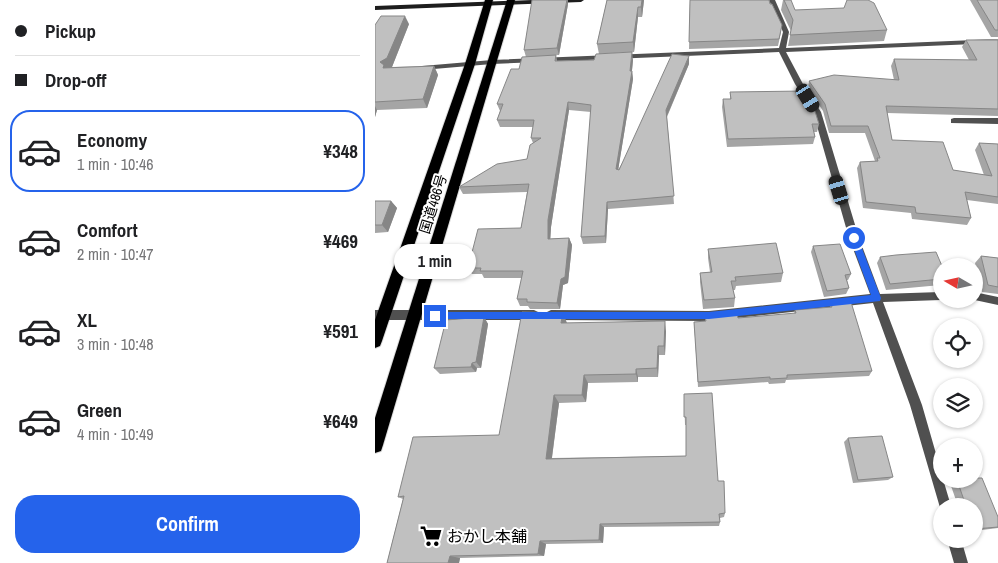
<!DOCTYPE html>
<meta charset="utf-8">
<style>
:root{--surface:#fff;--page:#f6f6f6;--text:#202124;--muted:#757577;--line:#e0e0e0;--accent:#2563eb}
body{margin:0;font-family:"Archivo Narrow","Noto Sans JP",sans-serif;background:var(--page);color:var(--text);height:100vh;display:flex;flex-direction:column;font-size:19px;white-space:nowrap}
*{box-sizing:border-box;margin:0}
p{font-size:16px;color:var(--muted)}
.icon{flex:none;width:28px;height:28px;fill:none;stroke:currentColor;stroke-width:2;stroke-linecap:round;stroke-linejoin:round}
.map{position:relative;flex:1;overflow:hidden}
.sheet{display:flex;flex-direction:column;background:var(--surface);width:375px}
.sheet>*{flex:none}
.banner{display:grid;align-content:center;height:110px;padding:0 15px;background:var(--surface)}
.needle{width:32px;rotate:279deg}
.tools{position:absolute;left:558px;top:258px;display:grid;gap:10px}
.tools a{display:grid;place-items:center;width:50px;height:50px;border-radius:50%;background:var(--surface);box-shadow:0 1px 4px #0004;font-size:25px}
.end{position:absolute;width:22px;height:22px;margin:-11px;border:6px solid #2563eb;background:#fff;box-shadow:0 0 0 2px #fff}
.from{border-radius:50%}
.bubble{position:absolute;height:35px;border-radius:18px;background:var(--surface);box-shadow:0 1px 4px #0004;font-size:16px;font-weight:800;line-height:35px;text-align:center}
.car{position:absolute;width:15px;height:30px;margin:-15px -8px;border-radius:6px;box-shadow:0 0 4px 1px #0007;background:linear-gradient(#222 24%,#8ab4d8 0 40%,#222 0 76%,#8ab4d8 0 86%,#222 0)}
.banner b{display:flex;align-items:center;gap:18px;height:48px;font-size:19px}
.banner b+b{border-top:1px solid var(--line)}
.banner i{width:12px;height:12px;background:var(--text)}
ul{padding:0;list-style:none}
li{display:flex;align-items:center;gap:15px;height:82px;margin:0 10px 8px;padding:0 5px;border:2px solid transparent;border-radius:20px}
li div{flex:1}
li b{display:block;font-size:19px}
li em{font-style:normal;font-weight:800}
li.active{border-color:var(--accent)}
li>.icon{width:45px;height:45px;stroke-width:1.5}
.action{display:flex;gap:10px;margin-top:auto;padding:10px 15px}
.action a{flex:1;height:58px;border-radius:20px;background:var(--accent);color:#fff;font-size:20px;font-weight:800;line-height:58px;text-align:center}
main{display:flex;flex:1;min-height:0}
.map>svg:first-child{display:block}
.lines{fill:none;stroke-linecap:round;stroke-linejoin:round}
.trunk-casing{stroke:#dbdbdb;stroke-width:2}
.minor{fill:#505050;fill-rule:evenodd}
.secondary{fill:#1d1d1d;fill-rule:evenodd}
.trunk{fill:#000;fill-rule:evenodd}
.wall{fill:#a5a5a5}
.shaded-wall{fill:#868686}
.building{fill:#c0c0c0;stroke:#868686}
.route{fill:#2563eb}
.labels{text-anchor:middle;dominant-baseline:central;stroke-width:4;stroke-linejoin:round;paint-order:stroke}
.street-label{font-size:14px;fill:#000;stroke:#fff}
.near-poi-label{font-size:16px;fill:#000;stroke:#fff;text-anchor:start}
</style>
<main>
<section class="sheet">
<div class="banner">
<b><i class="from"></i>Pickup</b>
<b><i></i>Drop-off</b>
</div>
<ul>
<li class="active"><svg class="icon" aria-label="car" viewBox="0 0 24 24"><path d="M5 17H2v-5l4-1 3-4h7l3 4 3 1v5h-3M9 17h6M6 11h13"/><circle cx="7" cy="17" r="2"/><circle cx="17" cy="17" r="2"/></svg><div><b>Economy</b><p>1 min · 10:46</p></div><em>¥348</em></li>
<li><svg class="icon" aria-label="car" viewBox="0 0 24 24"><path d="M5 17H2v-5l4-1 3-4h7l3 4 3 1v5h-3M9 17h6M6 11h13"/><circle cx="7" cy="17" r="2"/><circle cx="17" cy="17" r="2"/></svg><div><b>Comfort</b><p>2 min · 10:47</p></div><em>¥469</em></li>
<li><svg class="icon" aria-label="car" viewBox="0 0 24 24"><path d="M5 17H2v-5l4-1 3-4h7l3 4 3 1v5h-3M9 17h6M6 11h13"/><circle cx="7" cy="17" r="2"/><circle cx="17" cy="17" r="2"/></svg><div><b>XL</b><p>3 min · 10:48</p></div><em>¥591</em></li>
<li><svg class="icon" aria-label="car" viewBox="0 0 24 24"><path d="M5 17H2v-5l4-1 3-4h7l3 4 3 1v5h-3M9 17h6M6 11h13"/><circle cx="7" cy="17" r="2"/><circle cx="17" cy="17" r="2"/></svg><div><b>Green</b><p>4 min · 10:49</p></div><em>¥649</em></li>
</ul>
<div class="action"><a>Confirm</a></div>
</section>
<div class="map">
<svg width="623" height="563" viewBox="0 0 623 563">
<rect width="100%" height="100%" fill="#fff"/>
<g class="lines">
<g class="trunk-casing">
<g id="trunk">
<path d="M110,0H118L100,64L7,341L5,346L0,348V320L90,64Z"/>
<path d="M132,0H140L8,445L6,451L0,453V418Z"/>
</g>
</g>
<g class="minor">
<path d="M394,0H400L414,32L411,48L623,39V43L411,52L428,84L446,112L484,238L505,294L566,292V299H570L566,300L508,302L547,405L566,471V479H568L576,506H566V511L535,405L498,303L334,321L176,320L172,318L171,315L172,312L176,310L334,311L495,294L474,238L438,112L420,84L404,52L117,64L47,70L43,68L47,66L117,60L404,48L408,32Z"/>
<path d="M579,118H623V124L576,123V119Z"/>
<path d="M599,292L623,297V305L595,299H599Z"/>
<path d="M0,310H159L163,312L164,315L163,318L159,320H0Z"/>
<path d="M572,539H586L593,563H579Z"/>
</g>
<path class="secondary" d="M157,0H209L206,2L0,10V6Z"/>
<use href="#trunk" class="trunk"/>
</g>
<g class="wall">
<path d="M232,0H269L267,17H263L259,52L224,54L222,44Z"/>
<path d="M315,0L395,4L406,32L403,46L314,49Z"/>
<path d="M408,0H409L420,10L512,30L509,41L413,46L416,31L406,10Z"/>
<path d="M595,0H623V37H616Z"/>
<path d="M193,4L184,55H181L182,61L258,60L257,71L258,79L243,170L314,56V64L292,117L299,204L233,209L231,243L208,244L206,237L216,112L194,110L176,227L175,239L194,238L197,245L193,283L188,285L185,309H155L153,306H145L142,299L147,278H109L107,274H97L93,268L146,228L152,192L88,194L84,187L152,159L158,143L156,138L158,127H125L122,120L125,111L122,104L144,69L151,57L149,50Z"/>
<path d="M34,24L17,67L59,66L63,75L52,108L2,110L0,117V25Z"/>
<path d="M623,39V116L512,113L517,140L578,170L609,175L600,150L604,143L623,144V204L592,200L596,218L592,225L537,219L536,213L488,208L482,168L485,162L500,161L490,133H454L448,111L433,88L434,81L519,80L516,66L519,59L594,60L587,47L591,40Z"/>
<path d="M355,92L444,124L442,132H439L440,137L438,144L352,147L347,107L348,99H355Z"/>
<path d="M0,201H16L22,208L13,232L0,233Z"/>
<path d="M438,246L476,274L473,280H472L474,288L471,294L449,297L436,252Z"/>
<path d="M333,249L408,273L406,282L361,286L360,290H358L360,298L359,307L328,309L325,282V273L335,272L333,258Z"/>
<path d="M606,256L623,258V294L607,292L600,263Z"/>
<path d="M505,257L566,266V285L511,290L502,263Z"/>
<path d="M456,304L497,371L494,376L411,380L410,383L394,384L393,382L323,387L319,322L330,321V317L363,318L419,314L420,310L455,307Z"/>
<path d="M109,317L113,324L106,368H102L101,372L65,374L59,368Z"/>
<path d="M192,323L291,331L290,355H284L283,377H263V382L213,383L211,402L184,403L177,458L311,456V425H310L309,394L343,481L350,513L349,517L345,518V522L344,526L229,527L228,543L171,544L169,556L85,558L84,563H12L28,499L23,497L124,435Z"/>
<path d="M473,438L518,477L513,480L478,483L469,442Z"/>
<path d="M582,480L623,517V528L599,531V506H583L575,483Z"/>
</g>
<g class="shaded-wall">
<path d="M192,0H193V4L184,55L182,48Z"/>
<path d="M267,0H269L267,17L266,7Z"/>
<path d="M263,7V17L259,52L258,42Z"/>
<path d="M30,16L34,24L13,77L5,62Z"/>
<path d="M257,52L258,60L256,79L255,71Z"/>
<path d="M314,56V64L291,118V110Z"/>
<path d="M59,66L63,75L52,108L48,99Z"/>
<path d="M257,71L258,79L242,177L241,169Z"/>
<path d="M193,102L194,110L176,227L175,246L173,239V220Z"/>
<path d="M0,106L2,110L0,117Z"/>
<path d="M16,201L22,208L13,232L7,225Z"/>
<path d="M232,202L233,209L231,243L230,236Z"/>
<path d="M194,238L197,245L193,283L188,285L185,309L182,303L186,279Z"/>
<path d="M188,313L192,323H186Z"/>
<path d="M109,317L113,324L106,368L101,362Z"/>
<path d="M290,321L291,331L290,355L289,346Z"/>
<path d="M283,346L284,355L283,377L282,368Z"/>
<path d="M97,363L102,368L101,372L96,367Z"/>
<path d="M261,369L263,377V382L261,374Z"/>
<path d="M209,375L213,383L211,402L207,395Z"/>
<path d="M179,395L184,403L176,464L171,459Z"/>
<path d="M225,524L229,527L228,543L224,540Z"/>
<path d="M165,541L171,544L169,556L163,554Z"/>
<path d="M75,556L85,558L84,563H73Z"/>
</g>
<g class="building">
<path d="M157,0H192L182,48L149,50Z"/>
<path d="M232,0H267L266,7H263L258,42L222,44Z"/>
<path d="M315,0H394L395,4H397L407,25L404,39L314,42Z"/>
<path d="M409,0H416L420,10L469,8L472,0H493L499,3L512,30L415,35L418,20Z"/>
<path d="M602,0H623V30H620Z"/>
<path d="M6,16H30L12,58L5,62L9,65L8,68L59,66L48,99L0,102V25Z"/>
<path d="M591,40H623V109L511,106L517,140L568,142L578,170L617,176L604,143L623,144V197L590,192L596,218L541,213L540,207L491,202L485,162L503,161L502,158H505L493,126H456L450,104L434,81L459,75L524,80L519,59L602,60Z"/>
<path d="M257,52L255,71H257L241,169L244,170L297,54L314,56L291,110L299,196L232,202L230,236L206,237L216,105L193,102L173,220V239L194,238L190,277L186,279L182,303L152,302V299H142L148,271H105L106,268H93L103,229L146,228L154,184L84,187L122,164L152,159L155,145L166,138H156L159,120H122L128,104H122L136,69H144L147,57L181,55L180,61L219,60L221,54Z"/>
<path d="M429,91L438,105L444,124H437L440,137L353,139L348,99H356L355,92Z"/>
<path d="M0,201H16L7,225H0Z"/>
<path d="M401,243L408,273L360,277L361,281H356L360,298L329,300L325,273L337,272L333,249Z"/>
<path d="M465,244L476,274L470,275L474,288L452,291L438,246Z"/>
<path d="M561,252L567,266H566V279L515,284L505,257L521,255Z"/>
<path d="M606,256L623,258V287L613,285Z"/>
<path d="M476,302L497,371L412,375V378L395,379V377L323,382L319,322L331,321L330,317L362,314L363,318L421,313L420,310L457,307L456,304Z"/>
<path d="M147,312L188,313L186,323L290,321L289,346H283L282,368L261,369V374L209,375L207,395H179L171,459L311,456V417H309V394L337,393L343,481H349L350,513L344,514L345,522L225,524L224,540L165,541L163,554L75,556L73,563H12L29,496L23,497L38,437L124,435Z"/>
<path d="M109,317L101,362L97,363L96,367L59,368L71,320Z"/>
<path d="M507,436L518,477L483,480L473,438Z"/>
<path d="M599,478H607L623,517V527L600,529L599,527V506H591L582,480Z"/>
</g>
<path class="route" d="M479,235L483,238L506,298L505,301L334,319H60L56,316L60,312H334L496,295L475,238Z"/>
<defs>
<g id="supermarket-bare" transform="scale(1.725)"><path d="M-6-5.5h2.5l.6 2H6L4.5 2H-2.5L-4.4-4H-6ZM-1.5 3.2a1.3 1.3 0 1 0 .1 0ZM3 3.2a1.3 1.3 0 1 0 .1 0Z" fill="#000" stroke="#fff" stroke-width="2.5" paint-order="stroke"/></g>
</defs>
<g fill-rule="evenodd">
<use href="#supermarket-bare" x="56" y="536"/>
</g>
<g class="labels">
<g class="street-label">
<text transform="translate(58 204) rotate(-73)">国道486号</text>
</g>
<g class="near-poi-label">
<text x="72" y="536">おかし本舗</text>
</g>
</g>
</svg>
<div class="tools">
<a><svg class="needle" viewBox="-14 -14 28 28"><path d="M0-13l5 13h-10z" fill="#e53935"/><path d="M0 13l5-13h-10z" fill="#757577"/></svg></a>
<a><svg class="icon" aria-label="locate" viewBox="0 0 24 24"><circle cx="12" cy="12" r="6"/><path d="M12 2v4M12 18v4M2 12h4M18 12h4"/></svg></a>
<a><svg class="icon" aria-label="layers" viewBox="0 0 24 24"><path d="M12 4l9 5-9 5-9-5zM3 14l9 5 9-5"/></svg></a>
<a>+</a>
<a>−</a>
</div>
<i class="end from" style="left:479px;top:238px"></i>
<i class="end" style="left:60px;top:316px"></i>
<div class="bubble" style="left:19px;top:244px;width:82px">1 min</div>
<i class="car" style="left:433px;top:98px;rotate:148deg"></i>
<i class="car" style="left:464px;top:190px;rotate:343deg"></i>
</div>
</main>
